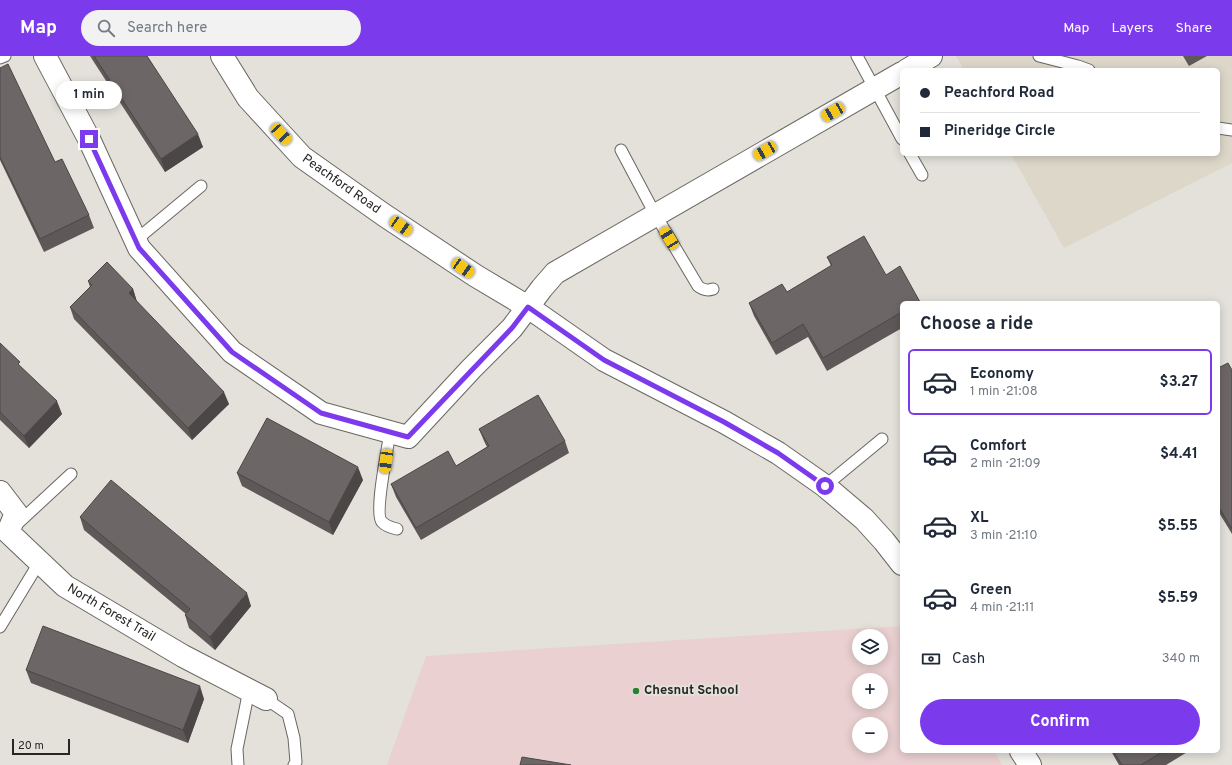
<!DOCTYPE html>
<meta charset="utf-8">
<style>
:root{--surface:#fff;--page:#f2f2f3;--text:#1f2937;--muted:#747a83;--line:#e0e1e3;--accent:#7c3aed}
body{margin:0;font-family:Overpass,sans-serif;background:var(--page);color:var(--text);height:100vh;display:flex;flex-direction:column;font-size:15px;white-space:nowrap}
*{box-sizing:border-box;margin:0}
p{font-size:13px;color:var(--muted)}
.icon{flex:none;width:22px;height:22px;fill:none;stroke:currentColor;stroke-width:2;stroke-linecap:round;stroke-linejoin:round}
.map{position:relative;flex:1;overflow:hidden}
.panel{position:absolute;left:900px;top:245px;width:320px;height:452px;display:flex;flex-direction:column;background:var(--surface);border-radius:6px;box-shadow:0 2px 10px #0003}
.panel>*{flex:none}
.guide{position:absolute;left:900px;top:12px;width:320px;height:88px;border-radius:6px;box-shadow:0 2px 10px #0003;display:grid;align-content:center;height:88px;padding:0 20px;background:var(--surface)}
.fabs{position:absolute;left:852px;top:573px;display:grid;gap:8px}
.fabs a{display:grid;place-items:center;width:36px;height:36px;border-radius:50%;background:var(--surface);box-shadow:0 2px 10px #0003;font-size:20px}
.scale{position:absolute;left:12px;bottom:10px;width:58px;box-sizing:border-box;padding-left:4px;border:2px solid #272624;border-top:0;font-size:11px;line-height:14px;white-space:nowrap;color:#272624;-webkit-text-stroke:3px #e3e1da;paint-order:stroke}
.end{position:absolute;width:18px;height:18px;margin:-9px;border:5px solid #7c3aed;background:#fff;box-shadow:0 0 0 2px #fff}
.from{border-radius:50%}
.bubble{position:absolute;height:28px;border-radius:14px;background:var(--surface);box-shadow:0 2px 10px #0003;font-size:13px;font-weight:700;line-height:28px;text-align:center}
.car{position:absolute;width:12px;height:24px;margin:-12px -6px;border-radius:5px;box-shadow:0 0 3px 1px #0007;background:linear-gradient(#f5c518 24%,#345 0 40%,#f5c518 0 76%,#345 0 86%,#f5c518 0)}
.guide b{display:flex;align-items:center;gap:14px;height:38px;font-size:15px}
.guide b+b{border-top:1px solid var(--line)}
.guide i{width:10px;height:10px;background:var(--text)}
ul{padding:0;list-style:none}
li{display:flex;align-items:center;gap:12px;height:66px;margin:0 8px 6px;padding:0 12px;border:2px solid transparent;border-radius:6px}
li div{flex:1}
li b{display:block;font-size:15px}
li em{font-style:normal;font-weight:700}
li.selected{border-color:var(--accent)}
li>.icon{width:36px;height:36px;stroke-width:1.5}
h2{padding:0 20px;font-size:18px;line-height:48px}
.pay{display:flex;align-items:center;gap:10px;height:44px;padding:0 20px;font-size:15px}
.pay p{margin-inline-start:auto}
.cta{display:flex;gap:8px;margin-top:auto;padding:8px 20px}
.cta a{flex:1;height:46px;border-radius:24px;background:var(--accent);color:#fff;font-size:16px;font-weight:700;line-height:46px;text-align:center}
header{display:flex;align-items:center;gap:24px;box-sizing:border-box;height:56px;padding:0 20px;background:var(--accent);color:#fff}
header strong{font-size:19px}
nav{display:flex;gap:22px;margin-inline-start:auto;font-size:14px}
.search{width:280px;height:36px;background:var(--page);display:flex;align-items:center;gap:10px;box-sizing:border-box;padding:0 14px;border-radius:22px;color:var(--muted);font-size:15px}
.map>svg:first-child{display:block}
.education{fill:#ead0d0;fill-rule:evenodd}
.built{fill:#dcd7c9}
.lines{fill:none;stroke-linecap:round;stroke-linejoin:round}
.lane-casing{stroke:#696761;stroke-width:13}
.street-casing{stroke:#696761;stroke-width:24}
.secondary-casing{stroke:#696761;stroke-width:24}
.lane{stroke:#fff;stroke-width:11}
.street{stroke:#fff;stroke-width:22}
.secondary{stroke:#fff;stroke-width:22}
.wall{fill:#5e5858}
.shaded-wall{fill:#4c4747}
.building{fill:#6d6666;stroke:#4c4747}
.route{stroke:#7c3aed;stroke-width:5}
.poi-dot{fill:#278232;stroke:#e3e1da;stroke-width:1.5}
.labels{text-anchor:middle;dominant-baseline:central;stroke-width:4;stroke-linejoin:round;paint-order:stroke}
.street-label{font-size:13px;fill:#272624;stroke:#e3e1da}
.poi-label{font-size:13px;font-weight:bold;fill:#272624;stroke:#e3e1da;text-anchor:start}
</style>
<header>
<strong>Map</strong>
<div class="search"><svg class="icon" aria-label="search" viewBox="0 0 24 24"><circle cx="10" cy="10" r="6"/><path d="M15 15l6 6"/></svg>Search here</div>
<nav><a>Map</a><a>Layers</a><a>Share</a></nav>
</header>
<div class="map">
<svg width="1232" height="709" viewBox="0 0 1232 709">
<rect width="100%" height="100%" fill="#e3e1da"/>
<path class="education" d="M902,570V695H994L1002,709H387L426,600ZM859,580H881V602H859ZM859,624H881V646H859ZM859,668H881V690H859Z"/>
<path class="built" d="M956,0H1232V107L1064,192L1011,98H1218V14H964Z"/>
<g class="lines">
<g class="lane-casing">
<g id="lane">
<path d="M857,0L902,83"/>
<path d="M1039,0L1078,10L1089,14"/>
<path d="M0,2L5,0"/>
<path d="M1218,72L1232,74"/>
<path d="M621,94L655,158L698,230C703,234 707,235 713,233"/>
<path d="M910,98L922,119"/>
<path d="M136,184L201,130"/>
<path d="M390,376C388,391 374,458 382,466C386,470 392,472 397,473"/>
<path d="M825,430L882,383"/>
<path d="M16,469L71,418"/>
<path d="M0,571L40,505"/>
<path d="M266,643L288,658L294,682L296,706L294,709"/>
<path d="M238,709L237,693L249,634"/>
</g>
</g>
<g class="street-casing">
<g id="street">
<path d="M45,0L89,83L139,192L232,296L321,357L408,381L471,313L512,272L542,232L555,217L902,17"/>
<path d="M907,14L931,0"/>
<path id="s1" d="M0,436L16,457L8,476L65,530L183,600L266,643"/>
</g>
</g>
<g class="secondary-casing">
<g id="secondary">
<path id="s2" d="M222,0L248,42L302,101L384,159L476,220L528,251L604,304L724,366L778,397L825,430L864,463L884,485L902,508"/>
<path d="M1021,695L1030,709"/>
</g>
</g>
<use href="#lane" class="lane"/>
<use href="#street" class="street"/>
<use href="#secondary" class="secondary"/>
</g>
<g class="wall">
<path d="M90,0H147L203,91L165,116Z"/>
<path d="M1183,0H1207L1189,10Z"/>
<path d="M0,12L55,106L89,159L94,172L44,196L0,104Z"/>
<path d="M827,201L886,219L920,246L921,247H902V272L827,315L808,281L776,299L754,260L749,247L787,236L831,210Z"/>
<path d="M88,225L133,233L137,246L229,348L192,384L74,263L70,251L90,231Z"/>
<path d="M0,287L62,358L29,392L0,364Z"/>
<path d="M1218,312L1232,314V478L1218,455Z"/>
<path d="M479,373L565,385L569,397L421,484L396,441L391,428L456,410L487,391L484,385Z"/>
<path d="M237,417L363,424L333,479L242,430Z"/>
<path d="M80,461L251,550L215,594L189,572L185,559L186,558L84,474Z"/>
<path d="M26,614L204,643L188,687L31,627Z"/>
<path d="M1111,695H1189L1166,709H1119Z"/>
</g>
<g class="shaded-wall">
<path d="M198,78L203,91L165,116L161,103Z"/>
<path d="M133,233L137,246L129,237Z"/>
<path d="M224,336L229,348L192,384L188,372Z"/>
<path d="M57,345L62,358L29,392L24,380Z"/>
<path d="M358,411L363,424L333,479L329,466Z"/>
<path d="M247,537L251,550L215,594L210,581Z"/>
<path d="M200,630L204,643L188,687L183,674Z"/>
</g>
<g class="building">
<path d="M94,0H147L198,78L161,103Z"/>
<path d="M8,8L55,106L62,103L89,159L40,183L0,101V12Z"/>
<path d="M864,180L886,219L900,210L920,246L918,247H902V256L823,302L803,268L772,287L749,247L782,228L787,236L832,209L827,201Z"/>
<path d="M107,206L133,233L129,237L224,336L188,372L70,251L92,229L88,225Z"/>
<path d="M0,287L20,306L18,308L57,345L24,380L0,356Z"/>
<path d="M1228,307L1232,314V473L1218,450V312Z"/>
<path d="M538,339L565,385L416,472L391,428L448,395L456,410L489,390L479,373Z"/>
<path d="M267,362L358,411L329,466L237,417Z"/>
<path d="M111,424L247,537L210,581L185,559L190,553L80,461Z"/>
<path d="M43,570L200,630L183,674L26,614Z"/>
<path d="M1113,695H1164L1141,709H1122Z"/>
<path d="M522,701L571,709H520Z"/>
</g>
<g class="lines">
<path class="route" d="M89,83L139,192L232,296L321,357L408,381L512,272L528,251L604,304L724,366L778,397L825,430"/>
</g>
<circle class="poi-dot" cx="636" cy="635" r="4"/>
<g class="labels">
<g class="street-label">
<text stroke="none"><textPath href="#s2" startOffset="177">Peachford Road</textPath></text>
<text stroke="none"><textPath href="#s1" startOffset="179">North Forest Trail</textPath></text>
</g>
<g class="poi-label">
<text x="644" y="635">Chesnut School</text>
</g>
</g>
</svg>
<div class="fabs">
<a><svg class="icon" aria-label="layers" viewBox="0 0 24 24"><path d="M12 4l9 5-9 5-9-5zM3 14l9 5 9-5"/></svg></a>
<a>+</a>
<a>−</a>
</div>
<div class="scale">20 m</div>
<i class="end from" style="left:825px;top:430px"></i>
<i class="end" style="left:89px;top:83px"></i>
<div class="bubble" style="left:56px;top:25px;width:66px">1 min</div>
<i class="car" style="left:833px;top:56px;rotate:240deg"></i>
<i class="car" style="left:281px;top:78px;rotate:137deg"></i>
<i class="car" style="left:765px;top:95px;rotate:240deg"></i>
<i class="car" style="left:401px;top:170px;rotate:124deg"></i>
<i class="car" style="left:669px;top:182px;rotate:329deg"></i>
<i class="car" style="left:463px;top:212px;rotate:124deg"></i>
<i class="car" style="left:386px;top:405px;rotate:188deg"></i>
<div class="guide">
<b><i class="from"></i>Peachford Road</b>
<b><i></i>Pineridge Circle</b>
</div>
<section class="panel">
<h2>Choose a ride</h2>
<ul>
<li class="selected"><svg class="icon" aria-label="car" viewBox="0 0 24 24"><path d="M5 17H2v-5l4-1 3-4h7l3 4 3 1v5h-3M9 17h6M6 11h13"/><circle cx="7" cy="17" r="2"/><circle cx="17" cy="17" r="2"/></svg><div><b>Economy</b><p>1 min · 21:08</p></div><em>$3.27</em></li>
<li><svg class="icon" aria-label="car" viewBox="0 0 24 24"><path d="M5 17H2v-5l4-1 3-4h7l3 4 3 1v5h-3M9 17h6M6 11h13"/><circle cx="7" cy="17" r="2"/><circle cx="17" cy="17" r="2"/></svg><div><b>Comfort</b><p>2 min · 21:09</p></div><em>$4.41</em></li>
<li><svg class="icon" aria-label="car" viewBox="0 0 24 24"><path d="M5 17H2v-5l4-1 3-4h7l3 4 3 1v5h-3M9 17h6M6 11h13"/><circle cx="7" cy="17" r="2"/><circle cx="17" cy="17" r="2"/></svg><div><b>XL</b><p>3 min · 21:10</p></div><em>$5.55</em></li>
<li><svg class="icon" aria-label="car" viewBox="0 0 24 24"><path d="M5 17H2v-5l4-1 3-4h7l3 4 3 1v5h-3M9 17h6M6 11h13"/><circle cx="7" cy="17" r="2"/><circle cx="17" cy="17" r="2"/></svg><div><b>Green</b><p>4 min · 21:11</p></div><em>$5.59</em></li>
</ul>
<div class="pay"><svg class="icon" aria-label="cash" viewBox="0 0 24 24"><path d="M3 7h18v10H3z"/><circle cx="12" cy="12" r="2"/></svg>Cash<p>340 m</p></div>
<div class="cta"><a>Confirm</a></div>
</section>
</div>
